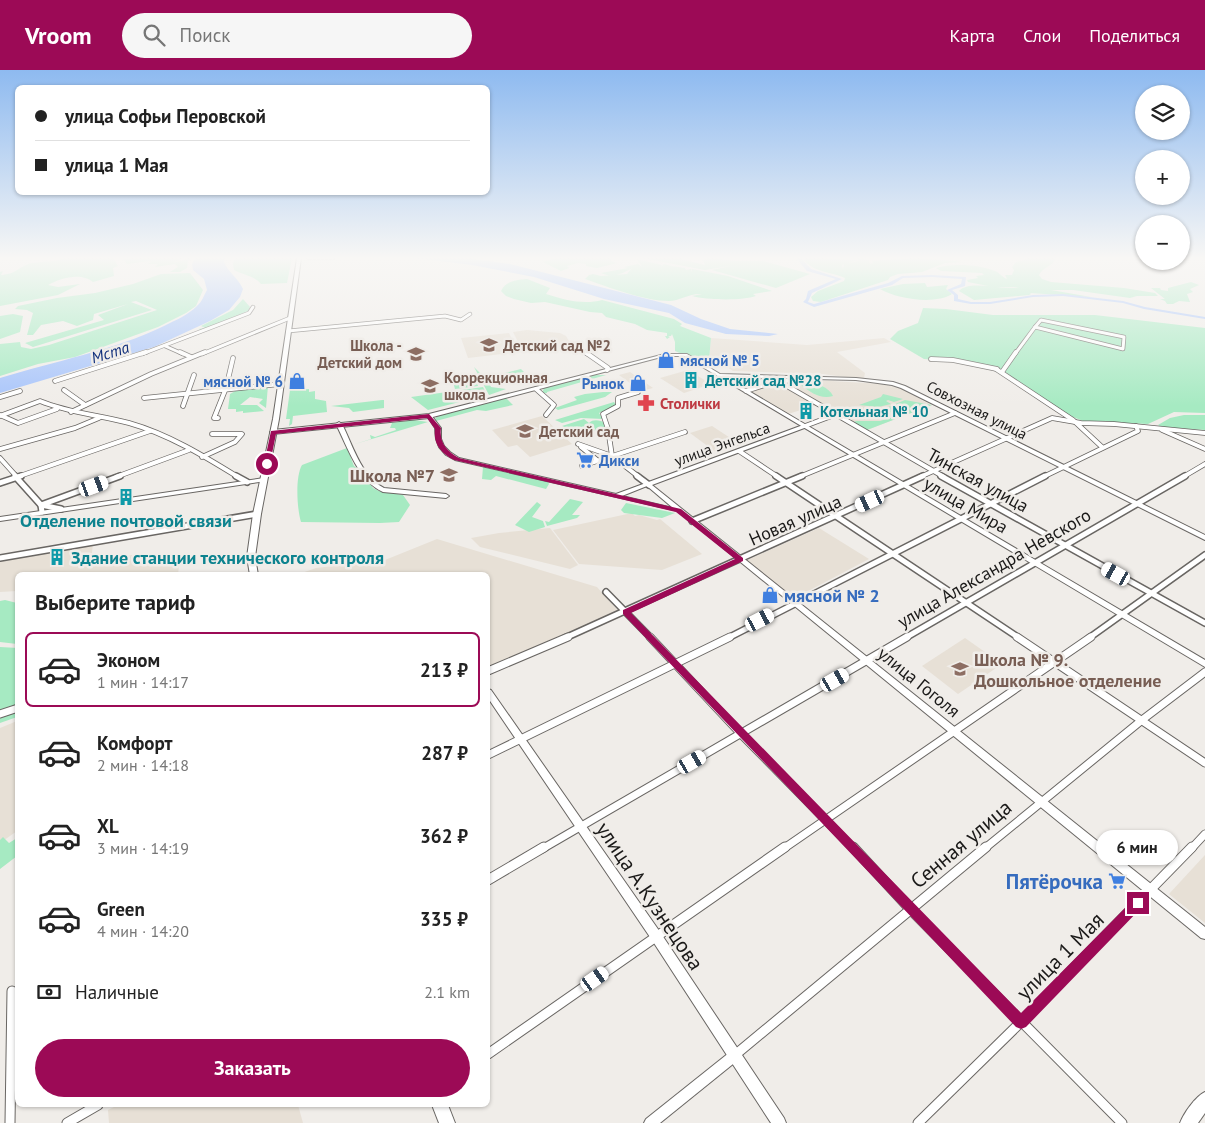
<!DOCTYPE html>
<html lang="ru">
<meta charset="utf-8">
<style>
:root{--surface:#fff;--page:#f6f6f6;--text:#222;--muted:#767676;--line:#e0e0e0;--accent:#9c0a56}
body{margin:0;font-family:"PT Sans",sans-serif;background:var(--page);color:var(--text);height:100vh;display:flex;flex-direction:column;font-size:19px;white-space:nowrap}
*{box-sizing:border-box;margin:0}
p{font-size:16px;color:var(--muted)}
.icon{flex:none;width:28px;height:28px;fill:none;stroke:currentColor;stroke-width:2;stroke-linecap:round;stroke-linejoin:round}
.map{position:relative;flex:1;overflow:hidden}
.side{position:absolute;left:15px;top:502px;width:475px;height:535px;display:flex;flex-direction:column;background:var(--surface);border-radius:8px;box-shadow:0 1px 4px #0004}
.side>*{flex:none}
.banner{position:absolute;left:15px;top:15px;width:475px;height:110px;border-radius:8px;box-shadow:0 1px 4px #0004;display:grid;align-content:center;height:110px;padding:0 20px;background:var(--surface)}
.buttons{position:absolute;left:1135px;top:15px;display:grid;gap:10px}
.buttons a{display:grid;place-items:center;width:55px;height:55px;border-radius:50%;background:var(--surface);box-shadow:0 1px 4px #0004;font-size:25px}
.end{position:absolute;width:22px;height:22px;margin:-11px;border:6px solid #9c0a56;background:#fff;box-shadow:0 0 0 2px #fff}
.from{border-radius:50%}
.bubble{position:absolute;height:35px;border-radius:18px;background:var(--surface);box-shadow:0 1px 4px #0004;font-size:16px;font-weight:700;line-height:35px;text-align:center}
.car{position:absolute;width:15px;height:30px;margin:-15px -8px;border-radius:6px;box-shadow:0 0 4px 1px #0007;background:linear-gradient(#fff 24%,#345 0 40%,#fff 0 76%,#345 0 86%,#fff 0)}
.banner b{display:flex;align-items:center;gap:18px;height:48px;font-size:19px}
.banner b+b{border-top:1px solid var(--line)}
.banner i{width:12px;height:12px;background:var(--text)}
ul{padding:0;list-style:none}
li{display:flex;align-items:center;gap:15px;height:75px;margin:0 10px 8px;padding:0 10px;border:2px solid transparent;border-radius:8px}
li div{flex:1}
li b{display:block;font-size:19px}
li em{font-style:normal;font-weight:700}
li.current{border-color:var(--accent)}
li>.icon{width:45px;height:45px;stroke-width:1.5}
h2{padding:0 20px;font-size:22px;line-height:60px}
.pay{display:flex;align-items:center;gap:12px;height:55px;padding:0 20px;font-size:19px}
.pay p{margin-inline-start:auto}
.button{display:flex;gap:10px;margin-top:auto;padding:10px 20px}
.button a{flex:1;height:58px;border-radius:30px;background:var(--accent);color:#fff;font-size:20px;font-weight:700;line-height:58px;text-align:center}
header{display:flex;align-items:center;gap:30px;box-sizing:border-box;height:70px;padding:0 25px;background:var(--accent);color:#fff}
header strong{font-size:24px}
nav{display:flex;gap:28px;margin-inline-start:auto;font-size:18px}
.search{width:350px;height:45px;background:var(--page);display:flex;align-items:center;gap:12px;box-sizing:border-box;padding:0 18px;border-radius:28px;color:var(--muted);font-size:19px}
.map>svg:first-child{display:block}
.built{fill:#e7e0d6}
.green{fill:#a6eac2}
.water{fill:#a7c4fb}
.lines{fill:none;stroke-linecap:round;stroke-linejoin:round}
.river{fill:#a7c4fb;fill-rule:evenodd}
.minor-far4-casing{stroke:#696663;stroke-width:4.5}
.minor-far3-casing{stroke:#696663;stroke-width:5.5}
.minor-far2-casing{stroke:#696663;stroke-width:8}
.minor-far1-casing{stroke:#696663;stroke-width:9}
.minor-casing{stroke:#696663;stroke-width:11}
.tertiary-casing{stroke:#696663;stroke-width:2}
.secondary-casing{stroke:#696663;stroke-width:2}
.primary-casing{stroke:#696663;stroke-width:2}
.minor-far4{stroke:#fff;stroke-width:3}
.minor-far3{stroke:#fff;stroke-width:4}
.minor-far2{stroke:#fff;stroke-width:5}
.minor-far1{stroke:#fff;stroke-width:7}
.minor{stroke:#fff;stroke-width:9}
.tertiary{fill:#fff;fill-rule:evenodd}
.secondary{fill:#fff;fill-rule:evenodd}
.primary{fill:#fff;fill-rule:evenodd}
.route{fill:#9c0a56}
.labels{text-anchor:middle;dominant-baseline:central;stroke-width:5;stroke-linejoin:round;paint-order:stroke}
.far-education-label{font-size:15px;font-weight:bold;fill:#785e54;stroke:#f0ede9;text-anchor:start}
.far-shop-label{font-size:15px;font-weight:bold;fill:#366cbe;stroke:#f0ede9;text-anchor:start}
.far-culture-label{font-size:15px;font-weight:bold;fill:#0d838f;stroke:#f0ede9;text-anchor:start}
.far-health-label{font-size:15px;font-weight:bold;fill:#be3a42;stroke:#f0ede9;text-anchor:start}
.far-street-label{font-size:15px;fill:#1a1918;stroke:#f0ede9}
.far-water-label{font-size:16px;font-style:italic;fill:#0f2e7b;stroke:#f0ede9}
.education-label{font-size:18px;font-weight:bold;fill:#785e54;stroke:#f0ede9;text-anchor:end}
.street-label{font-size:18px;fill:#1a1918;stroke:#f0ede9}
.culture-label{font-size:18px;font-weight:bold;fill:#0d838f;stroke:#f0ede9}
.shop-label{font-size:18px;font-weight:bold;fill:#366cbe;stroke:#f0ede9;text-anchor:start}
.near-street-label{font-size:21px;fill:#1a1918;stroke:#f0ede9}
.near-shop-label{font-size:21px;font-weight:bold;fill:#366cbe;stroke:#f0ede9;text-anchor:end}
</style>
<header>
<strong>Vroom</strong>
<div class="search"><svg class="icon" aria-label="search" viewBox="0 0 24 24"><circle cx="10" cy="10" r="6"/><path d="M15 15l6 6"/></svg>Поиск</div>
<nav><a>Карта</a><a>Слои</a><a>Поделиться</a></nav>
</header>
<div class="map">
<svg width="1205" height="1053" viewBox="0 0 1205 1053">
<rect width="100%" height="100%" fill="#f0ede9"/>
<g class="built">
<path d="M527,260L560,263L566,266L572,276L523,282L513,262Z"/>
<path d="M509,263L518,282L468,288L461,268Z"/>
<path d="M711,268L807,275L884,268L891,272L837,282L865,303L864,308L859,309L823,304L733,301L724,295L709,290Z"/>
<path d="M688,300L711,314L684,323L660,308Z"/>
<path d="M630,302L640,309L653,318L641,321L619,305Z"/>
<path d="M795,309L884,314L902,319L932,335L867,360L785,313Z"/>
<path d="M771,314L783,315L817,335L788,344L749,321Z"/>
<path d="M542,346L572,374L530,387L517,375L508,377L492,360Z"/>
<path d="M712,356L741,375L717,383L690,363Z"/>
<path d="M632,443L635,446L639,445L657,450L660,449L702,484L662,500L579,494L553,460Z"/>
<path d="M550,458L578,495L570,499L480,477L471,468L499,463Z"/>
<path d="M819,458L869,489L793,529L745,491Z"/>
<path d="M437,469L597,517L619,542L488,597V505H296L316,498L385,490Z"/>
<path d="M93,474L91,491L132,485V491H135L171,485L179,495L178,505H18L17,521L0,522V490Z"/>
<path d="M965,568L1002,594L958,624L922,596Z"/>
<path d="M17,651V761L0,773V658Z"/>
<path d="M1205,785V853L1169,824Z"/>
<path d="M118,1035H298L303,1053H109L108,1040Z"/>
</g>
<g class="green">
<path d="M64,188H113L118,196L113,198L114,206L93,212C81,202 60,208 48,215L58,217L80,214L58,225L0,236V202L3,201L1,205C17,204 19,196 32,193C43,191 53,193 64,188Z"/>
<path d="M184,188L172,193L191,188L188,191L187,198L180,202H170L178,197L175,194L155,197L158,194H147L151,192L149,191L127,194L123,189Z"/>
<path d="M235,188H292L287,213L261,214C255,206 243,205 234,200L233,194Z"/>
<path d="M556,188H612L611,191L617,193L597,198L586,196V194L578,193L567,196L569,198L561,201L543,192Z"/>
<path d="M642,188H678L705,195L703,190L711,188L736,191H763L810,204L776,218L712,200L730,196L705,200Z"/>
<path d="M803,188L858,190L842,195L843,199L844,194L859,191L857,188L869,190L870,194L873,193L872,191C902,188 931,188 962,192L945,193L922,202L898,204L890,207L888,210L821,232L813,231L811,227L818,221L844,211L845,208C829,201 813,203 803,188Z"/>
<path d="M1031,188H1056C1053,196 1043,197 1039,205L1042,209L1051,212L1124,218L1155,223L1158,226H1137L1130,228L1073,220H1051L1091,227L1030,223L1031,224L1029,225L974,230L959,221C970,209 1002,221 1019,217H993L968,212L967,210L978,208L976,206L984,205L982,203L941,201L936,198C951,193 979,194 995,201C1000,203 1002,207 1007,209L1005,205H1012L1014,200L1012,197L1016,192Z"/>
<path d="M637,189L662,195L661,197L664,194L684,200L671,196L685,198L686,200L691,199V202L692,199L728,206L772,221L753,224L756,226C742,231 706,230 692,226L702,224C690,223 679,231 669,231C645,231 608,217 585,209L589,205L593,204L601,206L627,204L632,198C623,204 612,208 601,203L628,198L624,197L638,194L642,197Z"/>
<path d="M190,203L203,220L196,236L186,243L158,257L75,287L38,294L0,306V274L20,272L21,277L31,279L49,275L157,240L136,231L131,232L152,240L33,277L25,273L104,250L98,245L128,234L94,244L93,250L77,256L63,251L41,255L33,265H27L33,243L27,240L15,239L18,236L57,228L95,223L133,214L161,204Z"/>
<path d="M527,209L550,218L546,224C565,230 584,235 602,230L674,249L682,254L680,256L711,268L709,290L711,294H706L675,281V272L672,264L671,266H668L670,267L667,269L665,266H667V263L647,260L635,254L606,247L602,243L590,242L545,232L531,233L514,229L506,226L501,221C506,211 516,210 527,209Z"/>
<path d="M1191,212L1199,215L1190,219L1193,222L1187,224L1190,232L1179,231L1173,234H1167L1165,231L1160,229H1165L1151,218H1160L1161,220L1168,221V218Z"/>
<path d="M925,213L927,217L948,215L946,219L952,224C935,235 897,229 880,219L903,214Z"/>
<path d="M243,229L250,237L248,241L202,260L198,259L205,258L201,256L233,240Z"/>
<path d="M923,238L946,239L993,245H1095L1205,258V343L1174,342L1148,354L1083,351L1073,347L993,300L948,291L924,289L890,269L898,261L918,253Z"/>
<path d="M13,244L23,246L20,262L0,269V246Z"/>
<path d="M474,297L485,308L521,299L524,302L488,311L491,317L506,319L489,325Z"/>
<path d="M474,303L478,316L455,319L451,305Z"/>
<path d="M593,305H606L547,322V323H542L544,318Z"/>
<path d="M806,311C816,313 829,317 833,326C821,330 810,322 801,315V312Z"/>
<path d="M268,316L266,338L259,333L263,329L250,327L240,335H257L264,341L243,343V341L236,342V339H228L230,324L237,320Z"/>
<path d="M483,317L487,325L428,340L411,327Z"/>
<path d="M309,319V322L315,321V329L326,331L327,342L293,346L292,354L289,356L290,349H286L290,320Z"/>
<path d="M603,322H612L605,327L558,340L555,338L577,330L574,327L585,324Z"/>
<path d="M883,324L903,329L894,332L888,330L886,331L891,334L878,337L859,335L881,327Z"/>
<path d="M506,328L513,335L486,341L477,340L436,351L435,349L437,346Z"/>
<path d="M382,330H384V338L353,342L349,338L331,336Z"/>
<path d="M905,330L932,335L867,360L853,352L857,351H880L897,346L885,339L878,342L874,338H886Z"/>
<path d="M614,332L616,335L599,343L603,349L581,348L562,353L555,350Z"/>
<path d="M1184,345H1205V360L1162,357L1158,355L1170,348Z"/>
<path d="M584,349L589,353C593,349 600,350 605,353V361L598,360L573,368L567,362L569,361L562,356Z"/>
<path d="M414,350L428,352L352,375L371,369L370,365L375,367L396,360L395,358H390L392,353Z"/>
<path d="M347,378L354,396L362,401L373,418L379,421L403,425L410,435L399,452L380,453L301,452C297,439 295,407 302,395Z"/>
<path d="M483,397L548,412L549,414L546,419L496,406L491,410L482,409Z"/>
<path d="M570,429L583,432L572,445H580L577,448L547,456L545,451L549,452Z"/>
<path d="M537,432L541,435L532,447L543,451L545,457L529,462L515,455Z"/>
<path d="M626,433L675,443L662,448L624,443L621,440Z"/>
<path d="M5,530L17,533V574L0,572V531Z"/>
<path d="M0,577L18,578L17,647L0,653Z"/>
<path d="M3,767L9,773L17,768V786L0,799V770Z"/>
</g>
<g class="water">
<path d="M195,188H225L224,192C228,202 238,208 243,219L240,227L229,240L210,251L154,277L0,323V308C55,291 112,281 164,256C176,250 188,245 197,236C202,232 204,225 207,220L204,209L193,200L192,194Z"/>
<path d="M415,188H466L510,194L671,235L701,249L730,259L778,264L769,266L726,264L685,253L669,243L604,229L534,207L472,195Z"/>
</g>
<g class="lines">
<path class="river" d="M796,188H801L811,199L842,209L812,223L808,232L814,234L888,213L902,206L932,205L966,207L965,216L952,220L958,225V229L971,232H990L1033,225L1063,224L1123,231L1145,237L1205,247V249L1144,239L1123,233L1063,226L1033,227L990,234H971L954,231V225L947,220L961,214L962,209L932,207L903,208L892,215L814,237L803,232L806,229L808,221L836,209L807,201Z"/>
<g class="minor-far4-casing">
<g id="minor-far4">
<path d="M309,188H333"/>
<path d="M1041,250L1124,267L1123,279L1035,257Z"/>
<path d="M288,261L445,246L461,250L470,244"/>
<path d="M165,276L183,284"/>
<path d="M577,277L587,284"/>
<path d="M142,284L249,243L253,237"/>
<path d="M202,284L290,248"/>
<path d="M1015,284L1035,257"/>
</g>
</g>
<g class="minor-far3-casing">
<g id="minor-far3">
<path d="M180,282L191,287"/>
<path d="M585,282L608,298L607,300"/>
<path d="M931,289L953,290L997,299"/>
<path d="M996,299L1073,350L1102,377"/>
<path d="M1002,302L1016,282"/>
<path d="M55,311L146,282"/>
<path d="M733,314L760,312L787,316L944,407"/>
<path d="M780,314L795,307"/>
<path d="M536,319L554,335L546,345"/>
<path d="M64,320L85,335"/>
<path d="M746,321L768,314"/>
<path d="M0,327L20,321"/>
<path d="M144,328L280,314"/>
<path d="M183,336L194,305"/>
<path d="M71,342L151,304L205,282"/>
<path d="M0,345L18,353L57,339"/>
<path d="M0,346L40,331C69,343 99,345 129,353C168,364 204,386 238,407"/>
<path d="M218,348H214L226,318L233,288"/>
<path d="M805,356L837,344"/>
<path d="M1162,360L1205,379"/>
<path d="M578,374L612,386L608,359L603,344L618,336V328L638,322"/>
<path d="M581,377L597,390"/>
<path d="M0,379L75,358L99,348"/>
<path d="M739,381L778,407"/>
<path d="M612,386L639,407"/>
<path d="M202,387L235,372L242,364H212"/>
<path d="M0,388L17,407"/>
<path d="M582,396L685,362"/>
<path d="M17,407L150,361"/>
<path d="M116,407L189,380"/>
<path d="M799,407L955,343"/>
<path d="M920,407L1052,348L1081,353L1114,354L1205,363"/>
<path d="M1043,407L1138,361L1136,356"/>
<path d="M1183,407L1205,394"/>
</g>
</g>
<g class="minor-far2-casing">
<g id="minor-far2">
<path d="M15,406L41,435L61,439"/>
<path d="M236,406L247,412"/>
<path d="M637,406L649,415"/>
<path d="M776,406L1019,568"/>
<path d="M941,406L1205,553"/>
<path d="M0,413L21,406"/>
<path d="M42,442L41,435L120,406"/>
<path d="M692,451L802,406"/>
<path d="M0,488L257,444"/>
<path d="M606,522L651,568"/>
<path d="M565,568L923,406"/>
<path d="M728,568L1045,406"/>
<path d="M905,568L1185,406"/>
<path d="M1089,568L1205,485"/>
</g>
</g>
<g class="minor-far1-casing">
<g id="minor-far1">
<path d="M650,567L741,664L854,779"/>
<path d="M1017,567L1205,693"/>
<path d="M488,601L568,567"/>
<path d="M0,644L18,638"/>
<path d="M488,685L730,567"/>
<path d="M542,779L907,567"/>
<path d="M783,779L1091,567"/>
<path d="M984,779L1142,650L1205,602"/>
<path d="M1191,779L1205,764"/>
</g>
</g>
<g class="minor-casing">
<g id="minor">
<path d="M853,777L912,841L1122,1053"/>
<path d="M488,810L544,777"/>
<path d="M488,984L785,777"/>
<path d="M735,985L986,777"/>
<path d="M10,1053L12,921"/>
<path d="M67,1053L98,1035"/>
<path d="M918,1053L1021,952L1192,777"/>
</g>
</g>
<g class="tertiary-casing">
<g id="tertiary">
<path d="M427,345H431L441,358V369L444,376L450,382L459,388L616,424L803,355H807V357L652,415L1205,857V869L1201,868L678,441L455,390L446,385L439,377L436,369L435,358L427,346ZM647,416L673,438L622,426Z"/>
<path d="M339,352L342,354C353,376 361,406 384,418L446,424L449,426L446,428L383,422C359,412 347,376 336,354Z"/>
<path d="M264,408L266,409V411L0,451V447Z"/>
<path d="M734,980L738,982L740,986L738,990L660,1053H644L646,1049L730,982Z"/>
</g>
</g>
<g class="secondary-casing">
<g id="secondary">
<path d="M665,284H687L720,304L856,308L893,312L905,316L1205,465V470L901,318L892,315L856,310L725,307L1205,590V597L684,286H665L429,348L273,364L270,362L273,360L429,344Z"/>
<path d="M488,619L491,620L660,862L784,1048L786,1053H771L652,870L488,628Z"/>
</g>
</g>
<g class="primary-casing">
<g id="primary">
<path d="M297,188H301L279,349L261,444L255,487L258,505H250L247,487L253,444L273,349Z"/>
<path d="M1205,1022V1043L1198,1053H1180C1184,1043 1195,1027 1205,1022Z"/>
<path d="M432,1035H448L455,1053H439Z"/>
</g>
</g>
<use href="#minor-far4" class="minor-far4"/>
<use href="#minor-far3" class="minor-far3"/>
<use href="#minor-far2" class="minor-far2"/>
<use href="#minor-far1" class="minor-far1"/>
<use href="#minor" class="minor"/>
<use href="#tertiary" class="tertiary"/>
<use href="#secondary" class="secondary"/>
<use href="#primary" class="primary"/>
</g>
<linearGradient id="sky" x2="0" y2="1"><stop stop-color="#8ebaf0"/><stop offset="0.56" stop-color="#f8f7f5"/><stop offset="1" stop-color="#f8f7f5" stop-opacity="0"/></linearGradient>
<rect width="1205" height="336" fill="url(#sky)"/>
<path class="route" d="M429,344L441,358C439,373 447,381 459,388L681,439L743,488V491L631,543L1021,943L1134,829L1138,827L1142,829L1144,833L1142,837L1026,957L1021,959L1016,957L623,544V540L735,489L676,442L454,390C441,383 433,374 435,359L427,348L276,364L270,394L267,396L264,394L271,361Z"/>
<defs>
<g id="school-bare" transform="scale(1.35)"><path d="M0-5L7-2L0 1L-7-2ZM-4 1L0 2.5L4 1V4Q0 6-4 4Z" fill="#8d6e63" stroke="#f0ede9" stroke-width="2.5" paint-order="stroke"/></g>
<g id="shop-bare" transform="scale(1.35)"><path d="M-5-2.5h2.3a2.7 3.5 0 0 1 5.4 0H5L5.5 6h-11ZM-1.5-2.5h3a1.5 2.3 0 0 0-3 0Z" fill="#3f7fe0" stroke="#f0ede9" stroke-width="2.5" paint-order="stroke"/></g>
<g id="building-bare" transform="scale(1.35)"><path d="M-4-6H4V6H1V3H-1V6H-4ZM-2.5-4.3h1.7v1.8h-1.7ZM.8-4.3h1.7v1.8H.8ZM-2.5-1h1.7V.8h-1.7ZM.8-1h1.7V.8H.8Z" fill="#0f9aa8" stroke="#f0ede9" stroke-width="2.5" paint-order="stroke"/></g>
<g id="pharmacy-bare" transform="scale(1.35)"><path d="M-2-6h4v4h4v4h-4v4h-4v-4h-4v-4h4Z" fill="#e0444e" stroke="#f0ede9" stroke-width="2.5" paint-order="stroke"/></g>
<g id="supermarket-bare" transform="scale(1.35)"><path d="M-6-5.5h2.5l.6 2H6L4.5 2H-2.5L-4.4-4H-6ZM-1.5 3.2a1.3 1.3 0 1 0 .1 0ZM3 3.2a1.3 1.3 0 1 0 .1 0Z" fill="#3f7fe0" stroke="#f0ede9" stroke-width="2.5" paint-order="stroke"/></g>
<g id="university-bare" transform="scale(1.35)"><path d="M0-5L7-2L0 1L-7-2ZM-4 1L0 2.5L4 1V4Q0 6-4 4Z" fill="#8d6e63" stroke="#f0ede9" stroke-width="2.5" paint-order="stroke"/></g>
</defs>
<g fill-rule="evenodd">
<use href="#school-bare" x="489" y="275"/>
<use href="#school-bare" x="416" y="284"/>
<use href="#shop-bare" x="666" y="290"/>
<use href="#building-bare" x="691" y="310"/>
<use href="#shop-bare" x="297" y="311"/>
<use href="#shop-bare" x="638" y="313"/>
<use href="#school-bare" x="430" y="316"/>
<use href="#pharmacy-bare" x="646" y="333"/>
<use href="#building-bare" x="806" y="341"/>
<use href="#school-bare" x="525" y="361"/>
<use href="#supermarket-bare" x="585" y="390"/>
<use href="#school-bare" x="449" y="405"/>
<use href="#building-bare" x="126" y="427"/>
<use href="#building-bare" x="57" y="487"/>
<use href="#shop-bare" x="770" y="525"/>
<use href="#university-bare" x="960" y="599"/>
<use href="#supermarket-bare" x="1117" y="811"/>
</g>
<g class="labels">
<g class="far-education-label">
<text x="402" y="275" text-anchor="end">Школа -<tspan x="402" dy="17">Детский дом</tspan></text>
<text x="503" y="275">Детский сад №2</text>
<text x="444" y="307">Коррекционная<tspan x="444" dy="17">школа</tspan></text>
<text x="539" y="361">Детский сад</text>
</g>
<g class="far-shop-label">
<text x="680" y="290">мясной № 5</text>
<text x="283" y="311" text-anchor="end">мясной № 6</text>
<text x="624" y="313" text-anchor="end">Рынок</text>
<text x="599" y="390">Дикси</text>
</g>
<g class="far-culture-label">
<text x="705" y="310">Детский сад №28</text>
<text x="820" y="341">Котельная № 10</text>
</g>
<g class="far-health-label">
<text x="660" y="333">Столички</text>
</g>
<g class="far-street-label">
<text transform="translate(977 340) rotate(27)">Совхозная улица</text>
<text transform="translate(722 374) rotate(-20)">улица Энгельса</text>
</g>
<g class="far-water-label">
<text transform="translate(110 282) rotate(-17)">Мста</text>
</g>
<g class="education-label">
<text x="435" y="405">Школа №7</text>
<text x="974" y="589" text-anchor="start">Школа № 9.<tspan x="974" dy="21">Дошкольное отделение</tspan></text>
</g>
<g class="street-label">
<text transform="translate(978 410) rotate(29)">Тинская улица</text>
<text transform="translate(966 435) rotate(30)">улица Мира</text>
<text transform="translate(795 450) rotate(-24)">Новая улица</text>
<text transform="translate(994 498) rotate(-30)">улица Александра Невского</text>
<text transform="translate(919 612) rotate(39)">улица Гоголя</text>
</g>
<g class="culture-label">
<text x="126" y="450">Отделение почтовой связи</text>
<text x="71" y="487" text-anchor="start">Здание станции технического контроля</text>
</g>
<g class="shop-label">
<text x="784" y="525">мясной № 2</text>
</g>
<g class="near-street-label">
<text transform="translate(961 774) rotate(-40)">Сенная улица</text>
<text transform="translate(650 826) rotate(56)">улица А.Кузнецова</text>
<text transform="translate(1060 886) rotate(-45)">улица 1 Мая</text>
</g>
<g class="near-shop-label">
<text x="1103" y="811">Пятёрочка</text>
</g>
</g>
</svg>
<div class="buttons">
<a><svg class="icon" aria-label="layers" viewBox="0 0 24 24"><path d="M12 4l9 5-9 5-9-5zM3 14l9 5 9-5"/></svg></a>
<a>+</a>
<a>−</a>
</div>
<i class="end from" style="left:267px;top:394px"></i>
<i class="end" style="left:1138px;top:833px"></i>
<div class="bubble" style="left:1096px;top:760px;width:82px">6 мин</div>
<i class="car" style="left:94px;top:416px;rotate:70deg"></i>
<i class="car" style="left:870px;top:431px;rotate:245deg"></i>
<i class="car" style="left:1116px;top:504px;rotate:299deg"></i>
<i class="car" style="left:760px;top:550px;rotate:63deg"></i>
<i class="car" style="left:835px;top:610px;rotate:60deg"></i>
<i class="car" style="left:692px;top:692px;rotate:60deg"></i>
<i class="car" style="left:595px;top:909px;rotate:55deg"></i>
<div class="banner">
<b><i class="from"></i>улица Софьи Перовской</b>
<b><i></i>улица 1 Мая</b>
</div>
<section class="side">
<h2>Выберите тариф</h2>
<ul>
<li class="current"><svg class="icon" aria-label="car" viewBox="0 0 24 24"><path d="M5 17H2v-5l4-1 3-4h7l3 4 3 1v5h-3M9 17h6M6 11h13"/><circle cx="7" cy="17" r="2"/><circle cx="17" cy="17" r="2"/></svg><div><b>Эконом</b><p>1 мин · 14:17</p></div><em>213 ₽</em></li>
<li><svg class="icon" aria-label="car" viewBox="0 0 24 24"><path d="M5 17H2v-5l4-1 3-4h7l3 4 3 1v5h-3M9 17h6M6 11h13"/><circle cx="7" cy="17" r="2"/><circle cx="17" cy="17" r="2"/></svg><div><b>Комфорт</b><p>2 мин · 14:18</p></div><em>287 ₽</em></li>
<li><svg class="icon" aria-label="car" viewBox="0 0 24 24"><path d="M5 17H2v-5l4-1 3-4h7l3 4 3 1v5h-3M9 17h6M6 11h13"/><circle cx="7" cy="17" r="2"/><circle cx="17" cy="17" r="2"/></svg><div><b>XL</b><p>3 мин · 14:19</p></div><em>362 ₽</em></li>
<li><svg class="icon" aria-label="car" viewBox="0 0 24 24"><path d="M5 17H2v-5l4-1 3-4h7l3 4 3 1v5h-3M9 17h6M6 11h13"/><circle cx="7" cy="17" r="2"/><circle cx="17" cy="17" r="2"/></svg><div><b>Green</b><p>4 мин · 14:20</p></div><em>335 ₽</em></li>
</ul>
<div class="pay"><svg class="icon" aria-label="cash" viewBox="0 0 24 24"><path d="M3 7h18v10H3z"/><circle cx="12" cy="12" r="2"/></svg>Наличные<p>2.1 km</p></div>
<div class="button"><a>Заказать</a></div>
</section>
</div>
